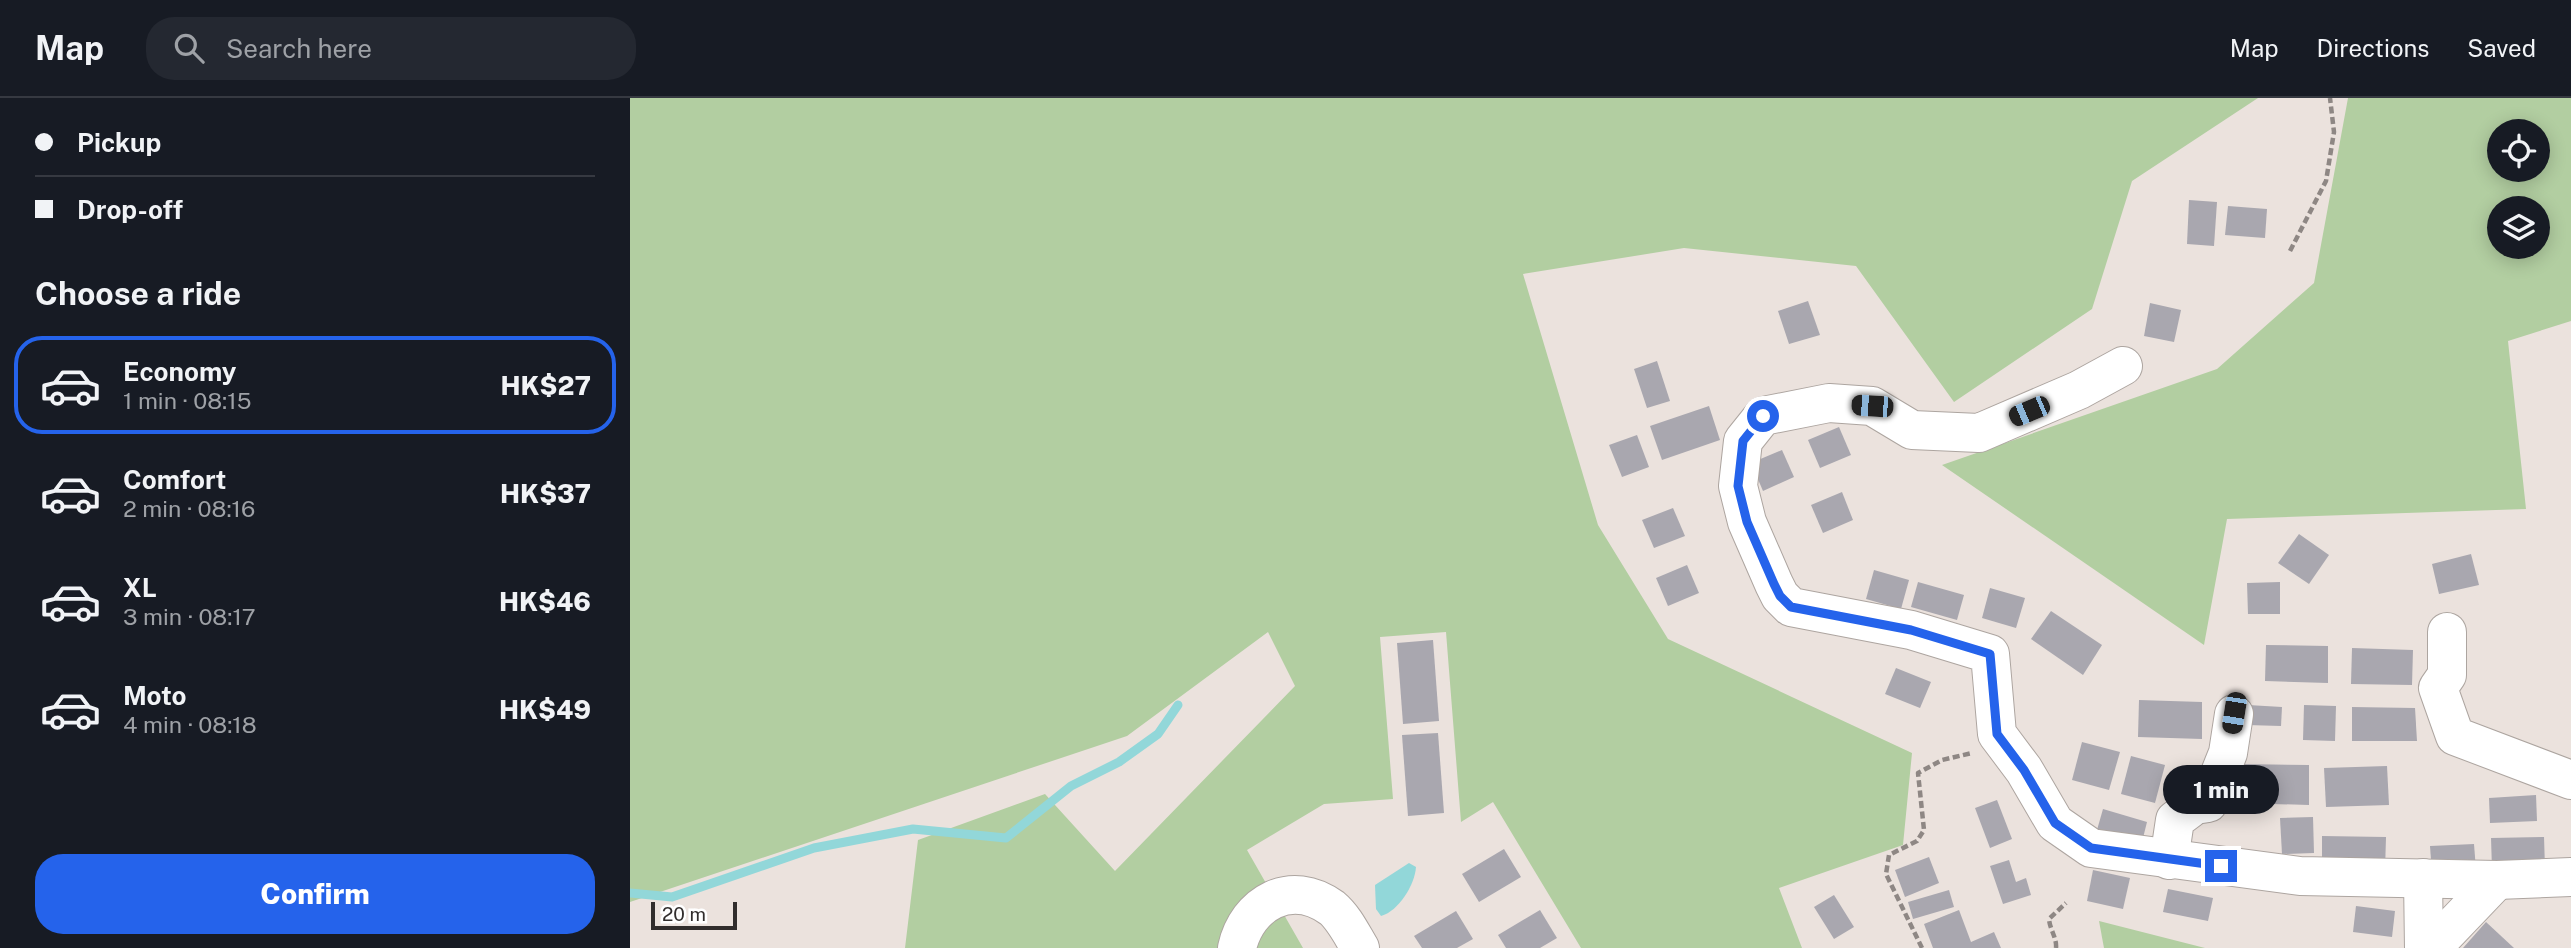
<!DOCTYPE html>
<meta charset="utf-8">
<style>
:root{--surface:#171b24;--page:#242831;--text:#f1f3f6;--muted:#9ea1a6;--line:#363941;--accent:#2563eb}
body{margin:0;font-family:"Public Sans",sans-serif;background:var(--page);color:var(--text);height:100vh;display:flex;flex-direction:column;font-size:26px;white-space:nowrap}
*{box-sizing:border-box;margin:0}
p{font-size:23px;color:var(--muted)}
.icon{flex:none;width:38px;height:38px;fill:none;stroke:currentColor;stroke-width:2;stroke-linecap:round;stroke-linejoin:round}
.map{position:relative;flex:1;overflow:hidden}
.details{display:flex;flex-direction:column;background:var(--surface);width:630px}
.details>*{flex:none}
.top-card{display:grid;align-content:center;height:154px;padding:0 35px;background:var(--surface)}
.buttons{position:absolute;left:1857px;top:21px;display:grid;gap:14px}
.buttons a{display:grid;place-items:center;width:63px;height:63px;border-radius:50%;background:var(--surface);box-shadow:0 4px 18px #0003;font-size:35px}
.scale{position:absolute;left:21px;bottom:18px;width:86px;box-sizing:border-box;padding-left:7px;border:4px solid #312d2c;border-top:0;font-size:19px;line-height:24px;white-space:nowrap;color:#312d2c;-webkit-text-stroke:5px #fff;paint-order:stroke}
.end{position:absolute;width:32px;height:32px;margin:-16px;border:9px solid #2563eb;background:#fff;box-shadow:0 0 0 4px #fff}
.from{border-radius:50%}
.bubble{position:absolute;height:49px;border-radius:24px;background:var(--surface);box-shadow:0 4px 18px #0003;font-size:23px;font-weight:800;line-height:49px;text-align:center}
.car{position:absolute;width:21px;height:42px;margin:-21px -10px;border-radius:9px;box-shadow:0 0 5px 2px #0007;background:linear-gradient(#222 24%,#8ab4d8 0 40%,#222 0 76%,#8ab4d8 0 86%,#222 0)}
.top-card b{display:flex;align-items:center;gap:24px;height:66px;font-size:26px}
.top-card b+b{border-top:2px solid var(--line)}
.top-card i{width:18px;height:18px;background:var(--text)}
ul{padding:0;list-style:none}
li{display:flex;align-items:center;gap:21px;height:98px;margin:0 14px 10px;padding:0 21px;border:4px solid transparent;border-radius:28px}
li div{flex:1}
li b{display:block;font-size:26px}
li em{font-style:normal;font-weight:800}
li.selected{border-color:var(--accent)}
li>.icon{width:63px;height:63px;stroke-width:1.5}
h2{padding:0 35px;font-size:32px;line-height:84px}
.action{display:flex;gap:14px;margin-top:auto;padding:14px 35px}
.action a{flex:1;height:80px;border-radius:28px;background:var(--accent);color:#fff;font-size:28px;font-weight:800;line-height:80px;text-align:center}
header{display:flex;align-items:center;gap:42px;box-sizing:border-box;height:98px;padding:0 35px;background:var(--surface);border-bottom:2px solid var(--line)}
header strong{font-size:33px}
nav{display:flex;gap:38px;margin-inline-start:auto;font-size:24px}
.search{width:490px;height:63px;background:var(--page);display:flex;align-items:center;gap:18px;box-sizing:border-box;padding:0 24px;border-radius:28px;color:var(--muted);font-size:26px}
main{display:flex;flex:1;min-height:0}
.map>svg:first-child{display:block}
.green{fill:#b2cea1;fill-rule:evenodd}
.water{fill:#92d7d9}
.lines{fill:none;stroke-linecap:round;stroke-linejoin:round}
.stream{stroke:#92d7d9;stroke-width:9}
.building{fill:#a9a7af}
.minor-casing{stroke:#ada5a0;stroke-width:40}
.path{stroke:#8e8784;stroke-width:4.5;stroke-dasharray:7 3.5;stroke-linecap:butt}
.minor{stroke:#fff;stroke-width:38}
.route{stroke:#2563eb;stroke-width:9}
</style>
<header>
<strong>Map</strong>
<div class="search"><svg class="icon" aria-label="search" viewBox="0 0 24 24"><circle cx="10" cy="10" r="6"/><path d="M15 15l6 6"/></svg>Search here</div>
<nav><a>Map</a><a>Directions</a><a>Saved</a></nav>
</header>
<main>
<section class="details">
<div class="top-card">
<b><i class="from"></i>Pickup</b>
<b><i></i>Drop-off</b>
</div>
<h2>Choose a ride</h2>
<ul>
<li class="selected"><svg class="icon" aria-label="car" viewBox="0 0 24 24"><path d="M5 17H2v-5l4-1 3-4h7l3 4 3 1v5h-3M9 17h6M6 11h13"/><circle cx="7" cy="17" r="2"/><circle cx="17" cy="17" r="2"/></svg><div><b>Economy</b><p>1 min · 08:15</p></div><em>HK$27</em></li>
<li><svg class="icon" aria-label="car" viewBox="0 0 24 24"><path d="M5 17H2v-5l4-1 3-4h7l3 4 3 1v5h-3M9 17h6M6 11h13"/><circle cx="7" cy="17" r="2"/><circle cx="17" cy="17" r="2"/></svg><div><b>Comfort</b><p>2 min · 08:16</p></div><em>HK$37</em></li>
<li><svg class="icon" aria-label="car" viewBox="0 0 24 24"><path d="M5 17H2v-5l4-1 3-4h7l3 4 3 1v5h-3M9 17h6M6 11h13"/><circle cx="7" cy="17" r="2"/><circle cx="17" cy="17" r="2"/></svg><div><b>XL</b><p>3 min · 08:17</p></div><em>HK$46</em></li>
<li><svg class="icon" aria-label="car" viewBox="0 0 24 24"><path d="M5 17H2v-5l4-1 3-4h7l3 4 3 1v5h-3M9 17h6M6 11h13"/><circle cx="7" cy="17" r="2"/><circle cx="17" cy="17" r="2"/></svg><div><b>Moto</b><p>4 min · 08:18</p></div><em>HK$49</em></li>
</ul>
<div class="action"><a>Confirm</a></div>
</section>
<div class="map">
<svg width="1941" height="850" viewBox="0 0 1941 850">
<rect width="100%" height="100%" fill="#ebe2dd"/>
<g class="green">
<path d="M0,0H1628L1502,83L1462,211L1324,304L1226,168L1054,150L893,176L968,427L1038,541L1282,655L1273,747L1149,790L1172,850H951L863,704L831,724L816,534L750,539L763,701L694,706L617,752L673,850H275L288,742L415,696L485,773L665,588L638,534L497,638L0,804Z"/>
<path d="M1718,0H1941V223L1878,243L1896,411L1597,421L1574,547L1312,367L1587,271L1684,185ZM1869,33H1908V72H1869ZM1869,110H1908V149H1869Z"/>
<path d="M1469,823L1575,850H1474Z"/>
</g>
<path class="water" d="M779,765L786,769C785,786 769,813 751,818L746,811L745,787Z"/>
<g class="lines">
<path class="stream" d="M0,795L42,799L184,750L283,731L376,740L441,688L489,664L528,636L548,607"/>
</g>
<g class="building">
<path d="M1559,102L1587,104L1584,148L1557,146Z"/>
<path d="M1598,108L1637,111L1635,140L1595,137Z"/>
<path d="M1178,203L1190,237L1159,246L1148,213Z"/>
<path d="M1520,205L1551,212L1544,244L1514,238Z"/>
<path d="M1027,263L1040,303L1017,310L1004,271Z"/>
<path d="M1079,308L1090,342L1032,362L1020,328Z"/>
<path d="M1209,329L1221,357L1190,370L1178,342Z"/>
<path d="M1007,337L1019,369L992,379L979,347Z"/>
<path d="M1152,352L1164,379L1133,393L1121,365Z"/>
<path d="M1212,394L1223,422L1193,435L1181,407Z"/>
<path d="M1043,410L1055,438L1024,450L1012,422Z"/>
<path d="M1669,436L1699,457L1679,486L1648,465Z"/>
<path d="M1841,456L1849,487L1809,496L1802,466Z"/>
<path d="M1057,467L1069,495L1038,508L1026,480Z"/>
<path d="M1244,472L1279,482L1271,511L1236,501Z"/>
<path d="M1288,484L1334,497L1327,522L1281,509Z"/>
<path d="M1650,484V516H1618L1617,485Z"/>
<path d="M1360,490L1395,500L1386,530L1352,520Z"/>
<path d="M1421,513L1472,547L1453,577L1401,541Z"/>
<path d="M803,542L809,623L773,626L767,545Z"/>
<path d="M1636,547L1698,548V585L1635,583Z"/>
<path d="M1722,550L1783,552L1782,587L1721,586Z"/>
<path d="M1266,570L1301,584L1290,610L1255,596Z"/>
<path d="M1509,602L1572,604V641L1508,639Z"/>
<path d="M1618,607L1652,609L1651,628L1617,627Z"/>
<path d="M1674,607L1706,608L1705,643L1673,642Z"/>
<path d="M1722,609L1785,610L1787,643H1722Z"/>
<path d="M808,635L814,715L778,718L772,637Z"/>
<path d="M1452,644L1490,654L1479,692L1442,682Z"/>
<path d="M1501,658L1535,667L1525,705L1491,696Z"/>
<path d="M1609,666L1679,667V707L1608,705Z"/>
<path d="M1757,668L1759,707L1696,709L1694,670Z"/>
<path d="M1906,697L1907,723L1860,725L1859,700Z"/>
<path d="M1367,702L1382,741L1360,750L1345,710Z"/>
<path d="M1473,711L1517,724L1510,752L1465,739Z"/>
<path d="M1683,719L1684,755L1652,756L1650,720Z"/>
<path d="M1692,738L1756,739L1755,773L1692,772Z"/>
<path d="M1914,739L1915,770L1862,771L1861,740Z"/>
<path d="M1844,746L1846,772L1802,775L1800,748Z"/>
<path d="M874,751L891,779L849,804L832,776Z"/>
<path d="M1299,759L1309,785L1275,799L1265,772Z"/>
<path d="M1379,762L1386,784L1396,780L1401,797L1373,806L1360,768Z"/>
<path d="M1463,772L1500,780L1493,811L1457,803Z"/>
<path d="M1538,791L1583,800L1578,823L1533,814Z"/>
<path d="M1319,792L1324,809L1283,821L1278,804Z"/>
<path d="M1204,797L1224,829L1204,841L1184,809Z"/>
<path d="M1726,808L1765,813L1762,839L1723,834Z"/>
<path d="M910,812L927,840L910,850H876L868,837Z"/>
<path d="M1329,812L1341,844L1364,834L1371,850H1303L1294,826Z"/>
<path d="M826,813L843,841L827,850H792L784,838Z"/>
<path d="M1856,824L1884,850H1833Z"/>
</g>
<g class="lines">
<g class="minor-casing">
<g id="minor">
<path d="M1493,268L1449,292L1349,335L1282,332L1242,308L1199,305L1133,318L1113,343L1108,388L1117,424L1144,486L1150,498L1161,509L1281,532L1360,556L1367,636L1394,672L1425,725L1461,750L1670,778L1867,782L1941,779"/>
<path d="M1817,534V577L1808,590L1825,638L1941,682"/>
<path d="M1539,762L1545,722L1565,707L1578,705L1598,655L1604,616"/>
<path d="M1793,780L1794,850"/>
<path d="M607,850C617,805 661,780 702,810C714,820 722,837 730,850"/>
<path d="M1802,850L1867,782"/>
</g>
</g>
<g class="path">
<path d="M1660,153L1696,83L1704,34L1700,0"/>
<path d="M1292,850L1256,776L1259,757L1287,743L1294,732L1288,675L1312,662L1342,655"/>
<path d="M1426,850C1427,840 1420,832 1419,821L1436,805"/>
</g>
<use href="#minor" class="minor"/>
</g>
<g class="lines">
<path class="route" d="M1133,318L1113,343L1108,388L1117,424L1144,486L1150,498L1161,509L1281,532L1360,556L1367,636L1394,672L1425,725L1461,750L1591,768"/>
</g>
</svg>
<div class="buttons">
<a><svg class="icon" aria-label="locate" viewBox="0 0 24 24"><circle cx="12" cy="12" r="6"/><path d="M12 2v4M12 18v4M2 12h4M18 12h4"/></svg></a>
<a><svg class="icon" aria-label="layers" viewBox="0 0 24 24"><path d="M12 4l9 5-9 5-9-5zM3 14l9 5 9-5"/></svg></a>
</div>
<div class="scale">20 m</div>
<i class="end from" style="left:1133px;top:318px"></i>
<i class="end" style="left:1591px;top:768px"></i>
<div class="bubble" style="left:1533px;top:667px;width:116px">1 min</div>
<i class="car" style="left:1242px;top:308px;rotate:274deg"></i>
<i class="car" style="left:1399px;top:313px;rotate:247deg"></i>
<i class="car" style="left:1604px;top:615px;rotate:189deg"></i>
</div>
</main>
